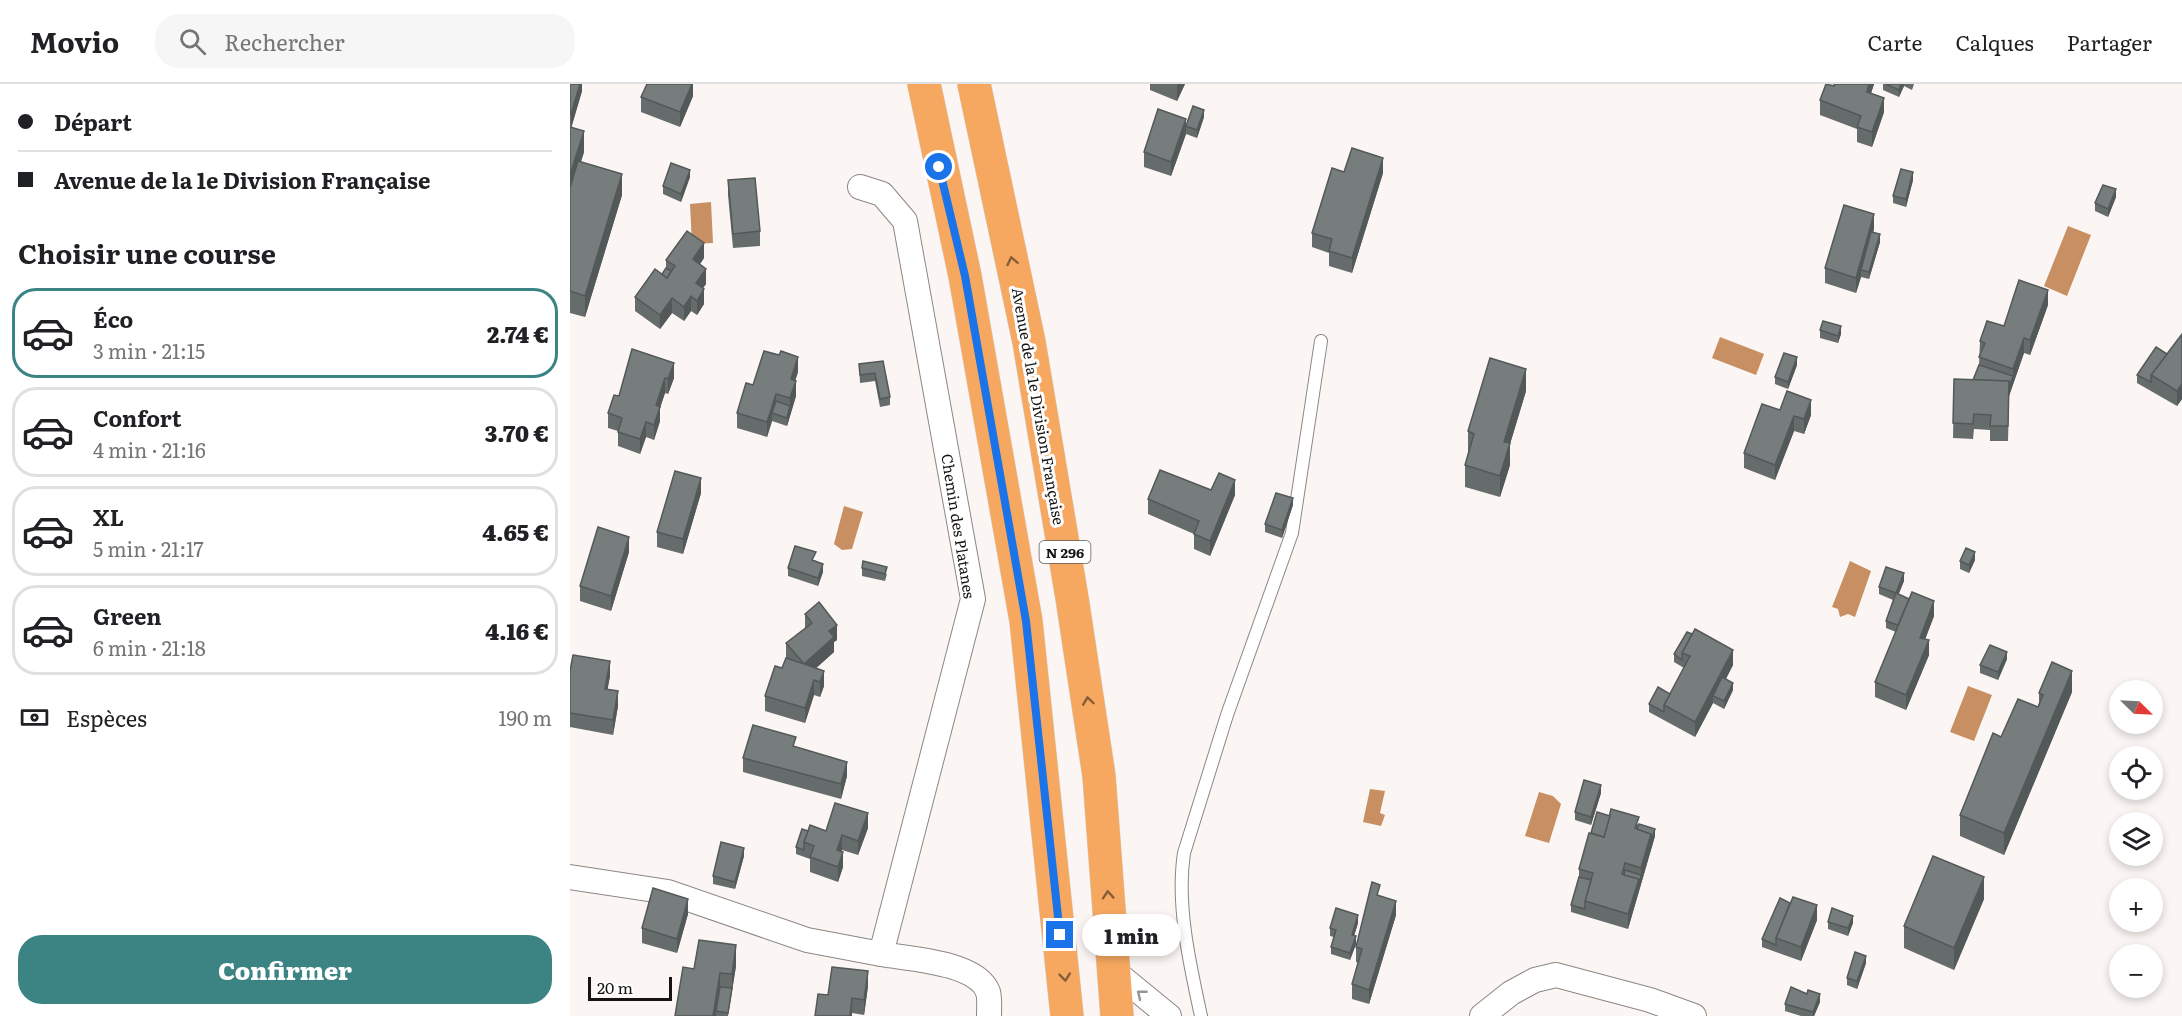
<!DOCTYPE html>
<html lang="fr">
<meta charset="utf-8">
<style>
:root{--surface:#fff;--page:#f6f6f6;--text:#202124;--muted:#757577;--line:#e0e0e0;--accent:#3c8484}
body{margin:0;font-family:Literata,serif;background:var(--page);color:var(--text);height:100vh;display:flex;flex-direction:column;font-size:22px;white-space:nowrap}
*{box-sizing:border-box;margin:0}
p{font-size:20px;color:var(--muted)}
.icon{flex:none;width:33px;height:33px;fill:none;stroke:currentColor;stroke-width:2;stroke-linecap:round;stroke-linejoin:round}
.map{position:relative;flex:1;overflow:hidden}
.panel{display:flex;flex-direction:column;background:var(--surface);width:570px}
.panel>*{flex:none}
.banner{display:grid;align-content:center;height:132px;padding:0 18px;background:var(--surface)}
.needle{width:39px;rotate:114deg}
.tools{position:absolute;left:1539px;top:596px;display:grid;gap:12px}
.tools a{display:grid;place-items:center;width:54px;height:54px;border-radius:50%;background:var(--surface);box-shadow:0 3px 9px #0003;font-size:30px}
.scale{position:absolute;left:18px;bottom:15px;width:84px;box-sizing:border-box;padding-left:6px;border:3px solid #161413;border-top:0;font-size:16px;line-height:21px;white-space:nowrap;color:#161413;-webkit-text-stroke:4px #fff;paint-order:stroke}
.end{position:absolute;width:27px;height:27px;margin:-14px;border:8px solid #1a73e8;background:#fff;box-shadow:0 0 0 3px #fff}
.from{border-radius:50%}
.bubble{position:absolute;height:42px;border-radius:21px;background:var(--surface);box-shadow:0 3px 9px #0003;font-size:20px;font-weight:800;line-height:42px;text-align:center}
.banner b{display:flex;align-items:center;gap:21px;height:57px;font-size:22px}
.banner b+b{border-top:2px solid var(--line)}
.banner i{width:15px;height:15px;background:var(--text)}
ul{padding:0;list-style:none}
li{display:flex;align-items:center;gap:18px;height:90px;margin:0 12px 9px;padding:0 6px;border:3px solid var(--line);border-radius:24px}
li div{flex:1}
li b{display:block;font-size:22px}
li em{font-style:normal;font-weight:800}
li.selected{border-color:var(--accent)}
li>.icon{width:54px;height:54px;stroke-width:1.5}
h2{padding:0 18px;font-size:27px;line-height:72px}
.pay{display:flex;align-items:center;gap:15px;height:66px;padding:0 18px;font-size:22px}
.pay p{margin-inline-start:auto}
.cta{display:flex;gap:12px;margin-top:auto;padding:12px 18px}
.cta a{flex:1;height:69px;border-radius:24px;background:var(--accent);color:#fff;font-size:24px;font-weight:800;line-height:69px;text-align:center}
header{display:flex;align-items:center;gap:36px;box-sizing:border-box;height:84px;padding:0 30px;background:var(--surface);border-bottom:2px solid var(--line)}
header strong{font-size:28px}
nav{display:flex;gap:33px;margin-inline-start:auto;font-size:21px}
.search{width:420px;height:54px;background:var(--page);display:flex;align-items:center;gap:15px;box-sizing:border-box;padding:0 21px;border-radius:24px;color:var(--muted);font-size:22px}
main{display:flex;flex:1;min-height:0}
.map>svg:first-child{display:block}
.water{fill:#c78f62}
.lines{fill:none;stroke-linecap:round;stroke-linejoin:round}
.service-casing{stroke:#8c8784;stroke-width:14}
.minor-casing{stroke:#8c8784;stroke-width:26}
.trunk-casing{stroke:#d5d5d5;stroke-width:34}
.service{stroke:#fff;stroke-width:12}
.minor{stroke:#fff;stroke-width:24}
.trunk{stroke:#f6a860;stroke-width:33}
.wall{fill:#666c6c}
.shaded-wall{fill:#535858}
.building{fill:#777d7d;stroke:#535858;stroke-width:1.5}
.oneway{stroke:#865e3a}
.oneway2{stroke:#969595}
.route{stroke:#1a73e8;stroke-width:8}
.labels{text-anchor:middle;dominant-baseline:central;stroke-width:6;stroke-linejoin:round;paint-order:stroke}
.shield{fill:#fff;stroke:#5c5a5a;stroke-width:1.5}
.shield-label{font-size:14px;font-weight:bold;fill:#161413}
.street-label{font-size:15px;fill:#161413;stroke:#fff}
</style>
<header>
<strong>Movio</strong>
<div class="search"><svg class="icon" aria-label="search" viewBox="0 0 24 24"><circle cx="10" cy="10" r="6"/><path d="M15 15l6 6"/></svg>Rechercher</div>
<nav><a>Carte</a><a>Calques</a><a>Partager</a></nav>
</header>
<main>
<section class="panel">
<div class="banner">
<b><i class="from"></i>Départ</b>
<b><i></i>Avenue de la 1e Division Française</b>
</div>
<h2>Choisir une course</h2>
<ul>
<li class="selected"><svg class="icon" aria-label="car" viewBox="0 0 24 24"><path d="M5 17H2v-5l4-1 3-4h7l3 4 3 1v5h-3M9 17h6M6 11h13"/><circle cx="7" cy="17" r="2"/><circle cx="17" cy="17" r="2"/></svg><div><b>Éco</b><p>3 min · 21:15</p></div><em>2.74 €</em></li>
<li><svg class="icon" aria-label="car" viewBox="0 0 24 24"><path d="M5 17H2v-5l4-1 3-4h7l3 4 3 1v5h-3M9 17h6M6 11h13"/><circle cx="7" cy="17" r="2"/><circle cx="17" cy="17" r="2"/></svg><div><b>Confort</b><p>4 min · 21:16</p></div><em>3.70 €</em></li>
<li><svg class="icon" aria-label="car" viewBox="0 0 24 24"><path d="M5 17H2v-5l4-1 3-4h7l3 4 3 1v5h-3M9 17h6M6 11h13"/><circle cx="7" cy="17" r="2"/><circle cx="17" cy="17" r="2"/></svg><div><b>XL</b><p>5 min · 21:17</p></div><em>4.65 €</em></li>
<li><svg class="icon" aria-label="car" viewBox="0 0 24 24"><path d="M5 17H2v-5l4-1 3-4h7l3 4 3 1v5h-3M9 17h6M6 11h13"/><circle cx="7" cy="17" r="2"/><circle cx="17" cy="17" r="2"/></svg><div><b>Green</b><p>6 min · 21:18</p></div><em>4.16 €</em></li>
</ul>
<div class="pay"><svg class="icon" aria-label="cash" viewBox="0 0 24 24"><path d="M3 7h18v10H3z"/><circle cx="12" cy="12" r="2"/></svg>Espèces<p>190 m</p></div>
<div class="cta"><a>Confirmer</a></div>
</section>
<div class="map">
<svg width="1612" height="932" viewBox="0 0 1612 932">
<rect width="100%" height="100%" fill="#fbf6f3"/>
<g class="water">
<path d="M141,118L143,159L122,160L120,120Z"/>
<path d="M1498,142L1521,151L1497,212L1474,202Z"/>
<path d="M1150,253L1194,270L1186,291L1142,274Z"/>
<path d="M274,422L293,428L282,465L272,466L264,460Z"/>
<path d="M1280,477L1301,487L1285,533L1278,530L1270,533L1268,525L1262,523Z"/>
<path d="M1398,602L1422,611L1404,657L1380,648Z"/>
<path d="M800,705L815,707L810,729L815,731L811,742L793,738Z"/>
<path d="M969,708L983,712L991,720L979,759L955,752Z"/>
</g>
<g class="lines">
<g class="service-casing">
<path id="service" d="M631,932C620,881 606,821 614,769L657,631L722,449L751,257"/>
</g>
<g class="minor-casing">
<g id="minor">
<path d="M0,793L98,808L237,856L311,870L403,515L335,137L312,110L290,103"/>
<path d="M311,870C339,875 407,878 418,908C420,915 419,925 419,932"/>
<path d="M544,887L599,932"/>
<path d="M912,932L941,909L965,896L986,891L1080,916L1124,932"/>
</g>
</g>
<g class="trunk-casing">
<g id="trunk">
<path d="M354,0L395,192L456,537L497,932"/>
<path d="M404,0L459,258L502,514L529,692L547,932"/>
</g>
</g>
<use href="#service" class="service"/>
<use href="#minor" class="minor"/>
<use href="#trunk" class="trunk"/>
</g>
<g class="wall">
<path d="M0,0H12V7L1,43L14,68L11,77L52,111L15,233L0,229Z"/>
<path d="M123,0V12L110,43L71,28V13Z"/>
<path d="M580,0H615L607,17L580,6Z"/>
<path d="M1304,0L1301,9L1314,28L1302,63L1287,58V45L1250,31V16L1264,2Z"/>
<path d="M1313,0H1344L1342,6L1334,2L1329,13L1313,6Z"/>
<path d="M634,33L627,54L616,50L601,92L574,83V68L616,42Z"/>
<path d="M813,89L782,189L759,182V169L742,163V149Z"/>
<path d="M120,93L111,118L93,110V102Z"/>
<path d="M158,96L190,147V162L163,164L158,111Z"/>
<path d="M1343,96L1336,123L1323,119V112Z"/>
<path d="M1546,113L1538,133L1525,127V119Z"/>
<path d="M1304,145L1303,149L1310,158L1299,195L1291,193L1286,209L1255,199V184Z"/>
<path d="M134,174L130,180L136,200L133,204L134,220L127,231L121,227L114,237L102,229L90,245L65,227V213L92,190L96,184V176Z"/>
<path d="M1478,221L1460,271L1454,269L1439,312L1438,357H1420V346L1404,345L1403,355L1383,354L1384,295L1403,296L1409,281L1410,257L1434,242Z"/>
<path d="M1250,246L1271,250L1268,259L1250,254Z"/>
<path d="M1612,250V315L1607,322L1567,299V291L1597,270Z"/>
<path d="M62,265L104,294L98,310L95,309L90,324V337L84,356L76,353L70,370L48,362V347L38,344V329L49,312Z"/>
<path d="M313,277L320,313V321L310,323L305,297L290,299L289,280Z"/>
<path d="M1227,281L1218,305L1205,300V293Z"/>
<path d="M228,288L225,296L226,312L217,342L202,337L197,353L167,344V329L183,301Z"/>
<path d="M956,307L940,360V381L930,413L895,403V381L898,369V347Z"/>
<path d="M1210,326L1241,331L1234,350L1224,347L1205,396L1174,384V369Z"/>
<path d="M641,406L665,411L640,472L624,465V450L578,430V415Z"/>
<path d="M131,409L113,470L87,463V448Z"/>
<path d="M723,421L712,454L695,448V440Z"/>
<path d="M59,468L41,527L10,517V502Z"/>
<path d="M246,476L245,477L253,488L248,502L218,492V484Z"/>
<path d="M1405,476L1399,489L1390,485V477Z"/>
<path d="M292,484L317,490L315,497L292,492Z"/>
<path d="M1334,497L1328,510L1364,532L1355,555L1359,571L1336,626L1305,613V598L1326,548L1316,544V537L1323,516L1309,510V503Z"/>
<path d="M235,530L267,556L264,558V568L246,584L254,602L250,613L244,611L235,639L195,627V612L212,584L216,574V559L235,545Z"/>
<path d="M1117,548L1163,581L1156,595L1163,606L1154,625L1143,619L1125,653L1079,628V620L1100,610L1114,584L1104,578V570Z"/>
<path d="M1437,575L1428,596L1410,589V581Z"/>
<path d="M0,587L40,592L37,606L48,622L43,651L0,643Z"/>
<path d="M1502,608L1434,771L1390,752V731L1431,653L1468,623L1469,619V609Z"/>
<path d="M226,663L277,692L271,715L173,688V674Z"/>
<path d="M1031,709L1021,741L1005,736V728Z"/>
<path d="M1069,740L1085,752L1058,845L1001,828V821L1009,793V785L1021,749Z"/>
<path d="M298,744L288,771L272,766V768L273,783L268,798L240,788V775L226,770V763L238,747Z"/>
<path d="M174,772L165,805L143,800V792Z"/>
<path d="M810,812L826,831L799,920L782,915V900L788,879L786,878V863Z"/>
<path d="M1414,815L1384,886L1334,864V842Z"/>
<path d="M118,830L107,869L72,859V844Z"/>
<path d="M1247,836L1231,877L1192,863V855Z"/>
<path d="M1258,838L1283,839L1278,852L1258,845Z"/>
<path d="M788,839L784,852L786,860L780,876L761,870V863L764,853L760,852V844Z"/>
<path d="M1296,879L1287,905L1277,901V894Z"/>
<path d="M166,882L158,932H105L124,885Z"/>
<path d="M298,902L294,931L282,929V932H245L258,911Z"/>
<path d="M1237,910L1250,918L1244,932H1231L1215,927V920Z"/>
</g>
<g class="shaded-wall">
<path d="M10,0H12V7L1,45V30Z"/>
<path d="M122,0H123V12L110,43V28Z"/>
<path d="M608,0H615L607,17V2Z"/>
<path d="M1299,0H1304L1297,22V8Z"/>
<path d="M1331,0H1334V2L1329,13V6Z"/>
<path d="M1314,14V28L1302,63V48Z"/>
<path d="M634,26V33L627,54V46Z"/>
<path d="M616,35V50L601,92V78Z"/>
<path d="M14,47V68L0,113V91Z"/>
<path d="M813,74V89L782,189V174Z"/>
<path d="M120,86V93L111,118V110Z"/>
<path d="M1343,88V96L1336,123V115Z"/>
<path d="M52,90V111L15,233V212Z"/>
<path d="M1546,105V113L1538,133V125Z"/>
<path d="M1304,130V145L1293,186H1291V193L1286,209V194Z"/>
<path d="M1310,150V158L1299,195V188Z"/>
<path d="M134,159V174L123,190V175Z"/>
<path d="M136,185V200L126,214V199Z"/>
<path d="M134,205V220L127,231V217Z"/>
<path d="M1478,206V221L1460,271V256Z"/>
<path d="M121,212V227L114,237V223Z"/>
<path d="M102,214V229L90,245V231Z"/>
<path d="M1271,242V250L1268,259V252Z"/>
<path d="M1454,254V269L1439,312L1438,357L1439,297L1443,292V285Z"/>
<path d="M228,273V288L221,310V295Z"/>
<path d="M1227,273V281L1218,305V298Z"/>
<path d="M104,279V294L98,310V295Z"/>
<path d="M956,285V307L940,360V381L930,413V392L934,358Z"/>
<path d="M95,294V309L90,324V337L84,356V341L86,321Z"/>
<path d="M226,297V312L217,342V334L220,322V314Z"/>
<path d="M1612,300V315L1607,322V307Z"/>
<path d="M206,310V325L202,329V337L197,353V338Z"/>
<path d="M1241,316V331L1234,350V335Z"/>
<path d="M1224,332V347L1205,396V381Z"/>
<path d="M76,338V353L70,370V355Z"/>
<path d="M131,394V409L113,470V455Z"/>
<path d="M665,396V411L640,472V457Z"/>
<path d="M723,414V421L712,454V446Z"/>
<path d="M59,453V468L41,527V512Z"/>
<path d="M1405,468V476L1399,489V481Z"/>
<path d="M253,480V488L248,502V494Z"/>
<path d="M1334,489V497L1326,517V509Z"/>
<path d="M1364,517V532L1350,569V554Z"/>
<path d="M267,541V556L264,558V568L234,595V580L259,547Z"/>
<path d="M1359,556V571L1336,626V611Z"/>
<path d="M1163,566V581L1146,613L1143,612V619L1125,653V638Z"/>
<path d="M1437,568V575L1428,596V588Z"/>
<path d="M40,577V592L35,620V605Z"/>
<path d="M254,587V602L250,613V598Z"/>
<path d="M1502,587V608L1434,771V749Z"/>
<path d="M244,596V611L235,639V624Z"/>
<path d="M1163,599V606L1154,625V617Z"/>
<path d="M48,607V622L43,651V636Z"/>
<path d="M277,678V692L271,715V700Z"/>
<path d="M1031,701V709L1021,741V733Z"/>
<path d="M298,729V744L288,771V757Z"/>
<path d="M1085,745V752L1058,845V830L1069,795L1071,791V784L1081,750Z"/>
<path d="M272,751V766L267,781V766Z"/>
<path d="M174,764V772L165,805V798Z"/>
<path d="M273,768V783L268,798V783Z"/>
<path d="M1414,793V815L1384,886V864Z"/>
<path d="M118,815V830L107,869V855Z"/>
<path d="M826,817V831L799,920V906Z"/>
<path d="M1247,821V836L1231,877V863Z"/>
<path d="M788,831V839L782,858V851Z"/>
<path d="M1283,832V839L1278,852V844Z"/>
<path d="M786,852V860L780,876V869Z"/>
<path d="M166,861V882L158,932L162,904V890Z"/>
<path d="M1296,872V879L1287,905V897Z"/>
<path d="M298,887V902L294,931V916Z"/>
<path d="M150,889V910L146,927V932H143Z"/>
<path d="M1250,910V918L1244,932H1243V928Z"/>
<path d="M282,914V932H280Z"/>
</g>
<g class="building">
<path d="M0,0H10L1,30H0Z"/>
<path d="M77,0H122L110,28L71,13Z"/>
<path d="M1256,0L1264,2V0H1299L1297,8L1314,14L1302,48L1287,43L1291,32L1250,16Z"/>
<path d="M1316,0H1331L1329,6Z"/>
<path d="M623,22L634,26L627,46L616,42Z"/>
<path d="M588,25L616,35L601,78L574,68Z"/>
<path d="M0,43L14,47L0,91Z"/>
<path d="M782,64L813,74L782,174L759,167L762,155L742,149L762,84L774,88Z"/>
<path d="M8,77L52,90L15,212L0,207V104Z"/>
<path d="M101,79L120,86L111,110L93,102Z"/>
<path d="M1331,85L1343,88L1336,115L1323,112Z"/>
<path d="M185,94L190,147L163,150L158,96Z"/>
<path d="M1533,101L1546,105L1538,125L1525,119Z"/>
<path d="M1274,121L1304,130L1286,194L1255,184Z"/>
<path d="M117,147L134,159L123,175L136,185L126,199L134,205L127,217L121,212L114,223L102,214L90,231L65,213L85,185L97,194L105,182L96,176Z"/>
<path d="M1301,148L1310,150L1299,188L1291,186Z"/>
<path d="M96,184L101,187L97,194L92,190Z"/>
<path d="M1449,196L1478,206L1460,256L1454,254L1443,285L1409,273L1415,259L1410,257L1417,237L1434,242Z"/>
<path d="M1253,237L1271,242L1268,252L1250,246Z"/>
<path d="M1612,250V300L1607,307L1581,291Z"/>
<path d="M1586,263L1597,270L1581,291V298L1567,291Z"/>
<path d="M62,265L104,279L98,295L95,294L86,321L90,323L84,341L76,338L70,355L48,348L52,334L38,329L44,311L49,312Z"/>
<path d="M194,267L209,271L211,267L228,273L221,295L226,297L220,314L206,310L197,338L167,329L176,299L183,301Z"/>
<path d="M1214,269L1227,273L1218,298L1205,293Z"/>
<path d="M920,274L956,285L934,358L940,359L930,392L895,381L904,350L898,347Z"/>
<path d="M313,277L320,313L310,315L305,289L290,291L289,280Z"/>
<path d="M1409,281L1443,292L1439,304V297L1403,296Z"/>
<path d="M1384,295L1439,297L1438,342H1420L1421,331L1404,330L1403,340L1383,339Z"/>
<path d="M1217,307L1241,316L1234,335L1224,332L1205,381L1174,369L1192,320L1210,326Z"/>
<path d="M206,317L220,322L217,334L202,329Z"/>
<path d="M590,386L641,406L649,389L665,396L640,457L624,450L629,437L578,415Z"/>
<path d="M105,387L131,394L113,455L87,448Z"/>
<path d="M706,409L723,414L712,446L695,440Z"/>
<path d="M28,443L59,453L41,512L10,502Z"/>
<path d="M225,462L246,468L242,476L253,480L248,494L218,484Z"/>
<path d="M1396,464L1405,468L1399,481L1390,477Z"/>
<path d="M293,477L317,483L315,490L292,484Z"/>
<path d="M1316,483L1334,489L1326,509L1309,503Z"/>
<path d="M1342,508L1364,517L1350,554L1359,556L1336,611L1305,598Z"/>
<path d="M1326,509L1339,515L1328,541L1316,537Z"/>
<path d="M249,518L267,541L259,547L264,553L234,580L254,587L250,598L244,596L235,624L195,612L205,582L212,584L216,574L234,580L216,559L242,539L235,530Z"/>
<path d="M1125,545L1163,566L1125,638L1094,621L1120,572L1112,569Z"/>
<path d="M1117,548L1122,550L1112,569V576L1104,570Z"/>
<path d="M1420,561L1437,568L1428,588L1410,581Z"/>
<path d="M3,571L40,577L35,605L48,607L43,636L0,629V587Z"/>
<path d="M1482,578L1502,587L1434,749L1390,731L1423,649L1431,653L1448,615L1468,623L1473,611L1469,609Z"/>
<path d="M1152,593L1163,599L1154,617L1143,612Z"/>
<path d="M1088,603L1100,610L1094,621V628L1079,620Z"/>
<path d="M183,641L226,653L223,662L277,678L271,700L173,674Z"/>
<path d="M1014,696L1031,701L1021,733L1005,728Z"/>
<path d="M265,719L298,729L288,757L272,751L267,766L273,768L268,783L240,773L244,762L234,758L240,741L256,747Z"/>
<path d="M1041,725L1069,733L1065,744L1081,750L1071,784L1055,779L1052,790L1069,795L1058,830L1015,817L1023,789L1009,785L1019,749L1034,753Z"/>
<path d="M1027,728L1040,732L1034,753L1021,749Z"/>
<path d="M1069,740L1085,745L1081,757V750L1067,745Z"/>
<path d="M232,745L238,747L234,758V766L226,763Z"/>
<path d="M151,758L174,764L165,798L143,792Z"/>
<path d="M1363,772L1414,793L1384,864L1334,842Z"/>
<path d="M1055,786L1071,791L1069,802V795L1054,791Z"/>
<path d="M1009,793L1021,796L1015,817V825L1001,821Z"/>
<path d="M802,798L810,801L807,811L826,817L799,906L782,900L792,865L786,863Z"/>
<path d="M83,804L118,815L107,855L72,844Z"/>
<path d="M1223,813L1247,821L1231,863L1206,854Z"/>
<path d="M1210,814L1220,819L1206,854V861L1192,855Z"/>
<path d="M766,824L788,831L782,851L786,852L780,869L761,863L766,846L760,844Z"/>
<path d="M1262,824L1283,832L1278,844L1258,838Z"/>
<path d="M129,856L166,861L162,890L150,889L143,932H105L113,883L124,885Z"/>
<path d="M1285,868L1296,872L1287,897L1277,894Z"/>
<path d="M262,883L298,887L294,916L282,914L280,932H245L248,910L258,911Z"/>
<path d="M150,903L162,904L158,929L146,927Z"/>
<path d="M1221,903L1237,910L1238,906L1250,910L1243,928L1215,920Z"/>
</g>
<defs><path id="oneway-chevron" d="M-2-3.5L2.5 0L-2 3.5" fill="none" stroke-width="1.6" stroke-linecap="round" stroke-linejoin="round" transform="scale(1.5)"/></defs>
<g class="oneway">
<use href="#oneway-chevron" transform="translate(442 177) rotate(-102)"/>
<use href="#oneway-chevron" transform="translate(518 617) rotate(-98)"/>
<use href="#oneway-chevron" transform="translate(538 811) rotate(-94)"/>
<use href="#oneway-chevron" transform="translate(495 893) rotate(84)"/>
</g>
<use class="oneway2" href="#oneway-chevron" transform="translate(571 910) rotate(-141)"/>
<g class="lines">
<path class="route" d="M369,83L395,192L456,537L490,851"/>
</g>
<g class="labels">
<rect class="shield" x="469.5" y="457" width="51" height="22" rx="4.5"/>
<g class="shield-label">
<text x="495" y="468">N 296</text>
</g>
<g class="street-label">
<text transform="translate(469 322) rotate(80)">Avenue de la 1e Division Française</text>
<text transform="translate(389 442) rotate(81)">Chemin des Platanes</text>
</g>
</g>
</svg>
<div class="tools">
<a><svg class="needle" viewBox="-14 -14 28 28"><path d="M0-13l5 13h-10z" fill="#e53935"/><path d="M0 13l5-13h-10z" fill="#757577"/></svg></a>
<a><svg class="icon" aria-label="locate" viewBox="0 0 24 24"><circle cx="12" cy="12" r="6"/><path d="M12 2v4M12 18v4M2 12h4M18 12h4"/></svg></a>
<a><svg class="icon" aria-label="layers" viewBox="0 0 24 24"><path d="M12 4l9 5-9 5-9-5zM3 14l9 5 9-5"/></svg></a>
<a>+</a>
<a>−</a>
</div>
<div class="scale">20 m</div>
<i class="end from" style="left:369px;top:83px"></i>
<i class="end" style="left:490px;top:851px"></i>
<div class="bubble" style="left:512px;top:830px;width:99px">1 min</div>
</div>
</main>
